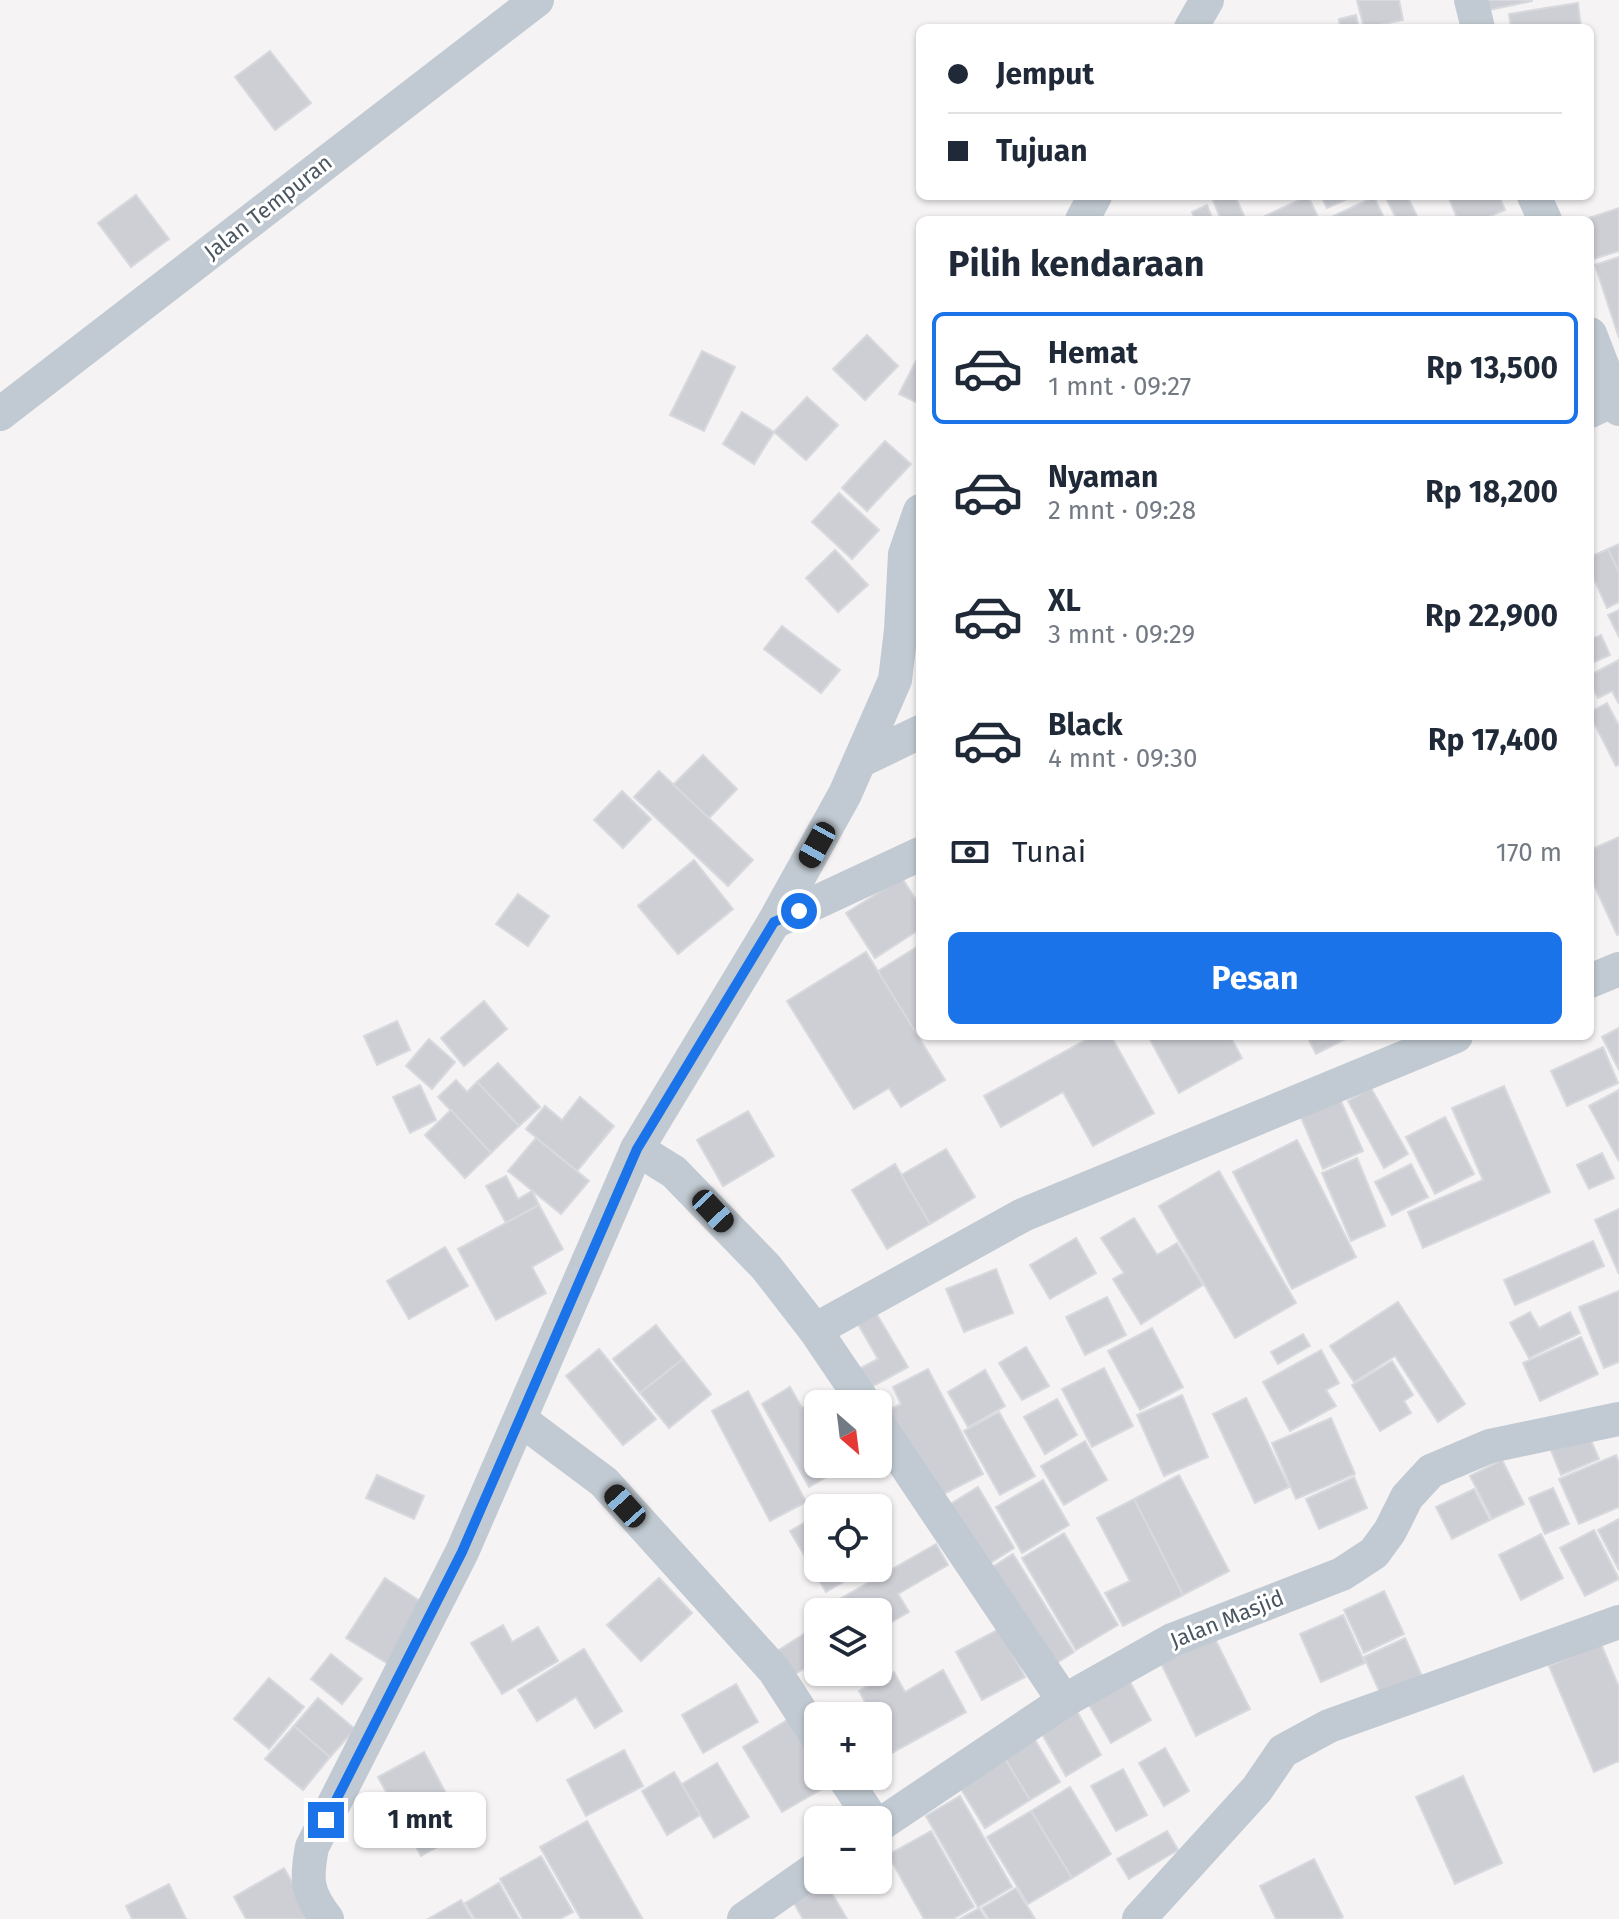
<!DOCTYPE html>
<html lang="id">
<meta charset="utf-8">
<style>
:root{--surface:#fff;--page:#f2f2f3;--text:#1f2937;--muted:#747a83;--line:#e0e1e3;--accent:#1a73e8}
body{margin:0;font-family:"Fira Sans",sans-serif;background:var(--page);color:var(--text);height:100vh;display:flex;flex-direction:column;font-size:30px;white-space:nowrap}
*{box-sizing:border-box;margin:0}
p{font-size:26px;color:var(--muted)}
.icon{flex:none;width:44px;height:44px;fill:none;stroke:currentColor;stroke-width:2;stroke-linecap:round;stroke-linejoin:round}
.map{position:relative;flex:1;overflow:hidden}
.details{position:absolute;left:916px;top:216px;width:678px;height:824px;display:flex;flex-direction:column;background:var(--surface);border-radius:12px;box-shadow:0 2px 6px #0004}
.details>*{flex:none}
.banner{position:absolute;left:916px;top:24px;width:678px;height:176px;border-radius:12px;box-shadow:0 2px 6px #0004;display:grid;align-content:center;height:176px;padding:0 32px;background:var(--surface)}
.needle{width:52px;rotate:152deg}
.buttons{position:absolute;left:804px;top:1390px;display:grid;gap:16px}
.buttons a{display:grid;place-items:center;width:88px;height:88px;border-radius:12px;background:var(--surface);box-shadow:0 2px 6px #0004;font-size:40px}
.end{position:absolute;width:36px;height:36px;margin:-18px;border:10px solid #1a73e8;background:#fff;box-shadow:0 0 0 4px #fff}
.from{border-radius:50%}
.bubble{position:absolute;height:56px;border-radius:12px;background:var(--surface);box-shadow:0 2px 6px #0004;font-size:26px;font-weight:700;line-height:56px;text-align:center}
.car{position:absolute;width:24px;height:48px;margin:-24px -12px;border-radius:10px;box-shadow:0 0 6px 2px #0007;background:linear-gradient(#222 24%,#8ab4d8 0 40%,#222 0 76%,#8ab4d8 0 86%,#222 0)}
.banner b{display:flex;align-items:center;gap:28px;height:76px;font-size:30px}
.banner b+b{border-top:2px solid var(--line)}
.banner i{width:20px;height:20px;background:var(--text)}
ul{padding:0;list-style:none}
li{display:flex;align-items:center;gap:24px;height:112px;margin:0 16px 12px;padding:0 16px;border:4px solid transparent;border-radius:12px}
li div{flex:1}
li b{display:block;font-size:30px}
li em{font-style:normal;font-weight:700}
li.selected{border-color:var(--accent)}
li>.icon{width:72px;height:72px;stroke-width:1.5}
h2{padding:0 32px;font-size:36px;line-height:96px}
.pay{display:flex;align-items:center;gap:20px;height:88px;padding:0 32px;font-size:30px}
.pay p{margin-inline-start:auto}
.cta{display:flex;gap:16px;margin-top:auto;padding:16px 32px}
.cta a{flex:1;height:92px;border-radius:12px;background:var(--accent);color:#fff;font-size:32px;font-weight:700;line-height:92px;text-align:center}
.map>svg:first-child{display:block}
.building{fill:#cdcfd5;stroke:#d7d9de;stroke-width:2}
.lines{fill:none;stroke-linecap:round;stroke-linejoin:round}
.street{stroke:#c1cad2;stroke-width:34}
.route{stroke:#1a73e8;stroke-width:10}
.labels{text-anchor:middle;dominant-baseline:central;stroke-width:6;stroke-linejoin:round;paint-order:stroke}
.street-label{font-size:22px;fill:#4a5661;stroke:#fff}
</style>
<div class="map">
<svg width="1619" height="1919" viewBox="0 0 1619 1919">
<rect width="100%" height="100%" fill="#f5f3f3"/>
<g class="building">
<path d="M1357,0H1399L1403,20L1364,28Z"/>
<path d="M1487,0H1532V1L1489,10Z"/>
<path d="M1578,3L1581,28H1511L1509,14Z"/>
<path d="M1356,15L1359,28H1340L1339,19Z"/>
<path d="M270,51L311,103L275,130L235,77Z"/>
<path d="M136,195L169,239L131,267L98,223Z"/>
<path d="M1222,196H1235L1246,220H1221L1213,200Z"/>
<path d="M1308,196L1317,215L1306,220H1267L1265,216Z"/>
<path d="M1321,196H1354L1327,208Z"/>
<path d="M1385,196H1407L1417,216L1410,220H1397Z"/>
<path d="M1448,196H1499L1505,210L1481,220H1458Z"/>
<path d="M1374,197L1385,220H1325Z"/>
<path d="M1207,205L1213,220H1195L1192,212Z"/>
<path d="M1619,208V251L1590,260V220H1583Z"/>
<path d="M1619,257V338L1595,265Z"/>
<path d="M867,335L898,366L865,400L833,369Z"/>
<path d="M702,351L735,367L704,431L670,415Z"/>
<path d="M920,353V404L899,394Z"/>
<path d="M807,397L838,425L806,460L774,432Z"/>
<path d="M742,412L774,432L754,464L723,444Z"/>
<path d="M885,441L911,464L867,511L842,488Z"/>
<path d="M839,493L879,530L852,559L812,522Z"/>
<path d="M1619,544V573L1608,549Z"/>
<path d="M1608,549L1619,573V602L1607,608L1590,570V557Z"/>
<path d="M835,550L868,585L838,612L806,578Z"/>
<path d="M1619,610V637L1608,615Z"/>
<path d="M782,626L840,670L821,693L764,649Z"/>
<path d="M1601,635L1610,655L1590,664V640Z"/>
<path d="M1619,660V704L1612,691L1598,698L1590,683V675Z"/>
<path d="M1607,703L1619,726V764L1616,766L1590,715V712Z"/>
<path d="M703,755L737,789L709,818L673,785Z"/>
<path d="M659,771L753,860L728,886L634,797Z"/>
<path d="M622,791L651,819L623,848L594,820Z"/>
<path d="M1619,837V934L1617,935L1590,876V850Z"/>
<path d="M694,860L733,909L678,954L638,906Z"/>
<path d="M902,878L920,906V929L875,958L846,913Z"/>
<path d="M518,894L549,916L528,946L496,924Z"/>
<path d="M920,945V1036L918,1037L878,971Z"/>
<path d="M866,952L945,1080L901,1107L889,1088L854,1109L787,1001Z"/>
<path d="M484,1001L507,1029L464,1066L441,1038Z"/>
<path d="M397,1021L410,1050L377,1065L364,1036Z"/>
<path d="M1619,1028V1070L1602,1037Z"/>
<path d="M1093,1036H1111L1154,1113L1093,1146L1063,1092L1001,1127L984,1096Z"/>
<path d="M1148,1036H1230L1242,1058L1179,1093Z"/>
<path d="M1307,1036H1351L1316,1054Z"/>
<path d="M429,1039L455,1062L432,1089L406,1066Z"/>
<path d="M1603,1047L1618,1083L1567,1106L1551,1071Z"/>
<path d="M498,1063L540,1107L519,1126L477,1082Z"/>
<path d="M456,1080L467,1092L477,1082L519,1126L491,1153L438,1097Z"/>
<path d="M420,1085L436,1120L410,1133L393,1097Z"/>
<path d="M1504,1086L1550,1192L1423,1248L1408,1212L1483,1180L1452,1108Z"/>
<path d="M1371,1088L1408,1154L1384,1168L1348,1101Z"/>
<path d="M1619,1090V1161L1589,1106Z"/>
<path d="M580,1097L614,1126L577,1171L526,1129L545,1106L562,1120Z"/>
<path d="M1339,1097L1363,1151L1323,1169L1300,1115Z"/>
<path d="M451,1110L491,1153L465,1178L425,1135Z"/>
<path d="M748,1111L774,1156L723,1186L697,1140Z"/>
<path d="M1445,1117L1474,1174L1435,1194L1406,1137Z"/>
<path d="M536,1138L589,1181L561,1214L508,1171Z"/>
<path d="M1297,1140L1356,1257L1292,1289L1233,1172Z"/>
<path d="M946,1149L975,1197L930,1224L901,1175Z"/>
<path d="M1602,1153L1614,1178L1589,1189L1577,1165Z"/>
<path d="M1357,1158L1385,1226L1351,1241L1322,1173Z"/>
<path d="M895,1164L930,1224L887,1249L852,1190Z"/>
<path d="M1411,1164L1428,1197L1392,1215L1375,1182Z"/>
<path d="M1219,1171L1296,1303L1235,1338L1159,1206Z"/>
<path d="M506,1176L518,1199L532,1191L539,1205L506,1223L486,1186Z"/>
<path d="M539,1205L563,1249L532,1267L546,1293L496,1320L458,1249Z"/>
<path d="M1619,1209V1274L1595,1220Z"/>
<path d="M1134,1218L1157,1255L1177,1243L1203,1285L1141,1324L1113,1279L1124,1273L1101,1238Z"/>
<path d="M1076,1238L1096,1273L1050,1299L1030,1265Z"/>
<path d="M1593,1241L1604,1266L1515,1305L1504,1280Z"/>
<path d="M445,1247L468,1286L409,1319L387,1281Z"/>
<path d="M996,1269L1013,1313L964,1332L946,1289Z"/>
<path d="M1619,1291V1362L1604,1368L1579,1307Z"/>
<path d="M1107,1297L1126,1335L1085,1355L1066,1317Z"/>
<path d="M1398,1302L1465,1404L1438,1422L1395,1356L1354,1382L1330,1346Z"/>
<path d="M1530,1312L1539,1328L1570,1312L1580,1333L1529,1358L1510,1323Z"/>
<path d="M876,1313L908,1367L868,1389L857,1370L878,1359L858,1324Z"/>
<path d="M656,1325L683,1359L640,1393L613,1359Z"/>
<path d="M1152,1328L1183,1387L1140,1410L1108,1351Z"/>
<path d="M1303,1334L1310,1346L1278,1364L1271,1352Z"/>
<path d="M1581,1337L1598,1374L1540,1401L1523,1363Z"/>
<path d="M1026,1347L1049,1386L1022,1400L999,1363Z"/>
<path d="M599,1349L656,1419L623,1445L566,1376Z"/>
<path d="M1321,1350L1339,1383L1326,1390L1336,1406L1290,1431L1263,1382Z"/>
<path d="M683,1359L711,1394L669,1428L640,1393Z"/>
<path d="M1392,1361L1413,1395L1404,1401L1411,1413L1380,1431L1352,1385Z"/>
<path d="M1104,1368L1133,1426L1092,1447L1062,1389Z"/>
<path d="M928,1369L983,1474L932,1500L887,1411L901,1404L893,1387Z"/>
<path d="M985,1370L1005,1406L968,1427L948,1392Z"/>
<path d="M790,1387L802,1408L822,1397L826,1404H818V1464H849L809,1487L762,1404Z"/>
<path d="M748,1391L806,1502L770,1521L712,1411Z"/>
<path d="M1182,1395L1208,1457L1164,1476L1137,1415Z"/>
<path d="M1246,1398L1289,1487L1255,1503L1213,1414Z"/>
<path d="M1057,1399L1077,1435L1045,1454L1024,1417Z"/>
<path d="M999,1412L1035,1476L1000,1495L964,1431Z"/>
<path d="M1331,1418L1355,1474L1296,1499L1272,1443Z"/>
<path d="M1585,1427L1599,1459L1561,1475L1548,1443Z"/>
<path d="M1085,1441L1107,1480L1064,1505L1041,1466Z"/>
<path d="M1616,1455L1619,1463V1507L1579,1524L1559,1479Z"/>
<path d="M1502,1460L1524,1504L1492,1519L1470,1476Z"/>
<path d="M377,1475L424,1496L414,1519L366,1498Z"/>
<path d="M1179,1475L1229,1571L1183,1595L1134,1499Z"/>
<path d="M1354,1477L1367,1508L1319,1529L1306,1499Z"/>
<path d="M1043,1480L1069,1525L1022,1553L996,1507Z"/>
<path d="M978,1487L1014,1548L981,1569L944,1508Z"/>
<path d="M1553,1488L1569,1524L1545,1534L1529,1498Z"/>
<path d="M1474,1489L1490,1520L1452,1539L1436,1507Z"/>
<path d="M1134,1499L1183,1595L1123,1626L1105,1593L1130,1581L1097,1518Z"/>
<path d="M818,1515V1568H867L826,1592L790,1531Z"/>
<path d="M1619,1519V1570L1598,1530Z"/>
<path d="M1594,1530L1619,1579L1585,1596L1560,1548Z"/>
<path d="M1064,1533L1118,1625L1076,1650L1022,1558Z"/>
<path d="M1541,1534L1563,1578L1521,1600L1499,1555Z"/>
<path d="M936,1544L948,1565L898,1594L909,1612L878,1630V1612H838L833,1603Z"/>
<path d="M1013,1554L1074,1652L1047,1669L986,1571Z"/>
<path d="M385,1578L426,1605L388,1664L346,1638Z"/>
<path d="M659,1578L692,1613L641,1661L607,1625Z"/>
<path d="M1384,1591L1404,1634L1364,1653L1344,1610Z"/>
<path d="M1343,1615L1365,1663L1321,1682L1300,1634Z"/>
<path d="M503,1625L512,1642L538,1627L558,1661L502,1694L471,1643Z"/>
<path d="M818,1625V1672H831L816,1681L807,1667L790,1677L774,1653Z"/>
<path d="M999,1629L1025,1677L982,1700L956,1652Z"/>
<path d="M1214,1637L1250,1709L1196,1736L1161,1663Z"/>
<path d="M1405,1638L1422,1676L1381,1695L1364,1657Z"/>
<path d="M1601,1644L1619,1687V1761L1594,1772L1549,1666Z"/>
<path d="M584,1649L622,1711L595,1728L576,1697L537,1721L518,1690Z"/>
<path d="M331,1654L362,1679L342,1704L311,1679Z"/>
<path d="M943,1670L966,1712L879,1760L878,1716H860L870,1711L859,1691L894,1672L905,1692Z"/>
<path d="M1126,1675L1151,1720L1111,1743L1085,1698Z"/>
<path d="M269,1678L304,1707L269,1749L234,1719Z"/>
<path d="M736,1684L758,1722L703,1753L682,1715Z"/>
<path d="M318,1698L355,1729L330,1757L294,1726Z"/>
<path d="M1073,1704L1101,1755L1066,1776L1037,1725Z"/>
<path d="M789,1719L818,1767V1776H823L829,1785L782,1812L743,1747Z"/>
<path d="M294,1726L330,1757L303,1790L265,1759Z"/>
<path d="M1029,1730L1060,1782L1030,1800L999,1749Z"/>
<path d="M1165,1748L1189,1791L1164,1806L1139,1763Z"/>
<path d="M999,1749L1030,1800L985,1828L953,1776Z"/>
<path d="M624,1750L643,1786L586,1816L567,1780Z"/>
<path d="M424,1752L466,1831L421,1856L378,1777Z"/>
<path d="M717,1763L749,1817L714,1838L682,1784Z"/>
<path d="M1123,1769L1147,1815L1116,1831L1091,1786Z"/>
<path d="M674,1772L700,1815L667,1835L642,1791Z"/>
<path d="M1463,1776L1502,1863L1455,1884L1416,1797Z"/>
<path d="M1070,1787L1111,1854L1072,1878L1031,1811Z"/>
<path d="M960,1796L1012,1887L978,1907L926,1816Z"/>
<path d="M1031,1811L1072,1878L1028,1904L987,1837Z"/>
<path d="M587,1821L642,1918L640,1919H581L540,1847Z"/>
<path d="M931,1831L974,1907L953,1919H924L888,1855Z"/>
<path d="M1167,1831L1178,1850L1129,1879L1117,1859Z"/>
<path d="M541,1856L573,1912L560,1919H523L500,1879Z"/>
<path d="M1314,1859L1343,1917L1339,1919H1276L1260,1886Z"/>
<path d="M284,1868L313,1919H246L234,1897Z"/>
<path d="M824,1880L847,1919H803L791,1898Z"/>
<path d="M499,1883L519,1919H475L465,1903Z"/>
<path d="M169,1884L186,1919H132L126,1906Z"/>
<path d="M1016,1888L1035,1919H989L982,1908Z"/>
<path d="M461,1900L472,1919H428Z"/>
<path d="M979,1908L986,1919H960Z"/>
</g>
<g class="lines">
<g class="street">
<path d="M1471,0L1478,28"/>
<path d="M1191,28L1207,0"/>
<path d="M1534,196L1545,220"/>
<path d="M1082,220L1095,196"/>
<path d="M1590,334L1619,409"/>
<path d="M1590,411L1616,399"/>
<path d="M0,414L537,0"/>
<path d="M860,761L920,732"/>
<path d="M774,922L920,854"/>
<path d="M1590,981L1619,969"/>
<path d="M637,1149L674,1172L766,1267L815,1330L865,1404"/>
<path d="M815,1330L1023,1215L1456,1036"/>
<path d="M521,1420L604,1482L774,1670L818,1738"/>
<path d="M878,1424L1064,1701"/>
<path d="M843,1776L872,1820"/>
<path d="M878,1826L1064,1701L1172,1640L1342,1574L1374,1553L1390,1531L1407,1497L1431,1471L1490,1446L1619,1419"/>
<path d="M327,1919C306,1892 306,1879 312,1847L462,1552L637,1149L774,922L845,794L895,680L901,630L905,554L920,511"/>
<path d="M744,1919L818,1867"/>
<path d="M1139,1919L1257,1789L1283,1751L1329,1726L1619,1622"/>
</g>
</g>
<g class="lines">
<path class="route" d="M326,1820L462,1552L637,1149L774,922L799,911"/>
</g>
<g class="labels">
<g class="street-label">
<text transform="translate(268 207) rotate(-38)">Jalan Tempuran</text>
<text transform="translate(1227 1619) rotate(-22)">Jalan Masjid</text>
</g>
</g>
</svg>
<div class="buttons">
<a><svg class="needle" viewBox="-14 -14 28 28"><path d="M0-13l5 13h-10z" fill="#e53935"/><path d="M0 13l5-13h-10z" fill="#747a83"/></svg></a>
<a><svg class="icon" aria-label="locate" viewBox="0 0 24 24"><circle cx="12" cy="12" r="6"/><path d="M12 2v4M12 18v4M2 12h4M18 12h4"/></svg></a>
<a><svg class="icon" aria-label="layers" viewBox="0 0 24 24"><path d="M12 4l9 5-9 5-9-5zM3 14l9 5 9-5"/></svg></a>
<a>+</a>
<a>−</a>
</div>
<i class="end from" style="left:799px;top:911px"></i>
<i class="end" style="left:326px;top:1820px"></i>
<div class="bubble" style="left:354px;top:1792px;width:132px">1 mnt</div>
<i class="car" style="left:817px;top:845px;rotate:209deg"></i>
<i class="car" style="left:713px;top:1211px;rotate:137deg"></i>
<i class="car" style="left:625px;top:1506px;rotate:318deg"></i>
<div class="banner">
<b><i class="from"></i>Jemput</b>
<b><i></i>Tujuan</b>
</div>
<section class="details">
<h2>Pilih kendaraan</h2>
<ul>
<li class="selected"><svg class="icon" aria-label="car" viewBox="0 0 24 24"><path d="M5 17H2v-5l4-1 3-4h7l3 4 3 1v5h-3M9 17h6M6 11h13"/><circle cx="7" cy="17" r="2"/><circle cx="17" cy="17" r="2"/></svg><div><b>Hemat</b><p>1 mnt · 09:27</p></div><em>Rp 13,500</em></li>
<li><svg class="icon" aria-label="car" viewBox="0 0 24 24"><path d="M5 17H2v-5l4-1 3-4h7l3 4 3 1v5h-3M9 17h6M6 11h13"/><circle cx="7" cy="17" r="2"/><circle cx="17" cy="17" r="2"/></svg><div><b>Nyaman</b><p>2 mnt · 09:28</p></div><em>Rp 18,200</em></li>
<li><svg class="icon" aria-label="car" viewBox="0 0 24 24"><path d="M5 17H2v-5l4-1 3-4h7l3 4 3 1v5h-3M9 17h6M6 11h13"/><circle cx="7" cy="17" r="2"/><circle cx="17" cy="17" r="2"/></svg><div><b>XL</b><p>3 mnt · 09:29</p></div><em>Rp 22,900</em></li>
<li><svg class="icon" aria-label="car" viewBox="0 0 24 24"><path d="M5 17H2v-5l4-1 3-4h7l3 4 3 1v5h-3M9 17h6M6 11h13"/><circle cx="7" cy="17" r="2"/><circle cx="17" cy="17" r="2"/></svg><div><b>Black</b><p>4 mnt · 09:30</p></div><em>Rp 17,400</em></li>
</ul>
<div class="pay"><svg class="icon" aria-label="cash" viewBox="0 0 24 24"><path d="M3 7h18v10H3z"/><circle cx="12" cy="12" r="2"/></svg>Tunai<p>170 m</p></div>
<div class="cta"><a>Pesan</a></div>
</section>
</div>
